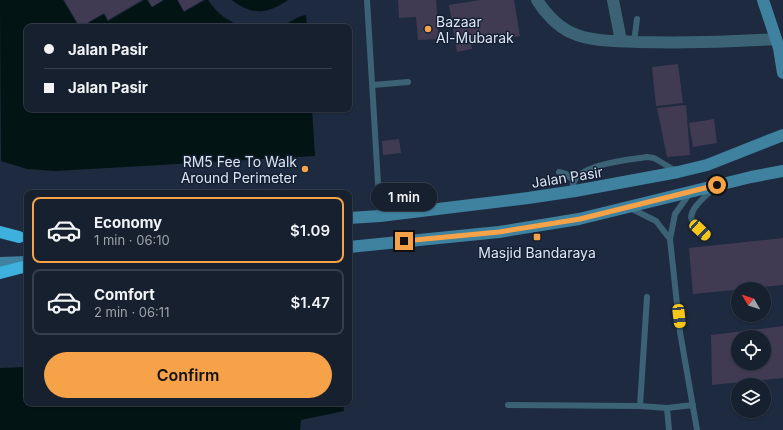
<!DOCTYPE html>
<meta charset="utf-8">
<style>
:root{--surface:#16202f;--page:#232d3b;--text:#f1f3f6;--muted:#9ea3aa;--line:#353e4b;--accent:#f6a248}
body{margin:0;font-family:Inter,sans-serif;background:var(--page);color:var(--text);height:100vh;display:flex;flex-direction:column;font-size:15px;white-space:nowrap}
*{box-sizing:border-box;margin:0}
p{font-size:13px;color:var(--muted)}
.icon{flex:none;width:22px;height:22px;fill:none;stroke:currentColor;stroke-width:2;stroke-linecap:round;stroke-linejoin:round}
.map{position:relative;flex:1;overflow:hidden}
.side{position:absolute;left:24px;top:190px;width:328px;height:216px;display:flex;flex-direction:column;background:var(--surface);border-radius:8px;box-shadow:0 1px 3px #0004,0 0 0 1px var(--line)}
.side>*{flex:none}
.guide{position:absolute;left:24px;top:24px;width:328px;height:88px;border-radius:8px;box-shadow:0 1px 3px #0004,0 0 0 1px var(--line);display:grid;align-content:center;height:88px;padding:0 20px;background:var(--surface)}
.needle{width:26px;rotate:309deg}
.tools{position:absolute;left:731px;top:282px;display:grid;gap:8px}
.tools a{display:grid;place-items:center;width:40px;height:40px;border-radius:50%;background:var(--surface);box-shadow:0 1px 3px #0004,0 0 0 1px var(--line);font-size:20px}
.end{position:absolute;width:18px;height:18px;margin:-9px;border:5px solid #f6a248;background:#111;box-shadow:0 0 0 2px #111}
.from{border-radius:50%}
.bubble{position:absolute;height:28px;border-radius:14px;background:var(--surface);box-shadow:0 1px 3px #0004,0 0 0 1px var(--line);font-size:13px;font-weight:600;line-height:28px;text-align:center}
.car{position:absolute;width:12px;height:24px;margin:-12px -6px;border-radius:5px;box-shadow:0 0 3px 1px #0007;background:linear-gradient(#f5c518 24%,#345 0 40%,#f5c518 0 76%,#345 0 86%,#f5c518 0)}
.guide b{display:flex;align-items:center;gap:14px;height:38px;font-size:15px}
.guide b+b{border-top:1px solid var(--line)}
.guide i{width:10px;height:10px;background:var(--text)}
ul{padding:7px 0 0;list-style:none}
li{display:flex;align-items:center;gap:12px;height:66px;margin:0 8px 6px;padding:0 12px;border:2px solid var(--line);border-radius:8px}
li div{flex:1}
li b{display:block;font-size:15px}
li em{font-style:normal;font-weight:600}
li.on{border-color:var(--accent)}
li>.icon{width:36px;height:36px;stroke-width:1.5}
.button{display:flex;gap:8px;margin-top:auto;padding:8px 20px}
.button a{flex:1;height:46px;border-radius:24px;background:var(--accent);color:#111;font-size:16px;font-weight:600;line-height:46px;text-align:center}
.map>svg:first-child{display:block}
.water{fill:#031414}
.building{fill:#403b53;fill-rule:evenodd}
.lines{fill:none;stroke-linecap:round;stroke-linejoin:round}
.lane{stroke:#3b6375;stroke-width:6}
.street{stroke:#3b6375;stroke-width:12}
.secondary{stroke:#3e82a0;stroke-width:12}
.highway{stroke:#3db0de;stroke-width:12}
.route{stroke:#f6a248;stroke-width:5}
.poi-dot{fill:#f6a248;stroke:#152034;stroke-width:1.5}
.labels{text-anchor:middle;dominant-baseline:central;stroke-width:3;stroke-linejoin:round;paint-order:stroke}
.poi-label{font-size:14px;fill:#dde5f3;stroke:#152034;text-anchor:start}
.street-label{font-size:14px;fill:#dde5f3;stroke:#152034}
</style>
<div class="map">
<svg width="783" height="430" viewBox="0 0 783 430">
<rect width="100%" height="100%" fill="#1e2a3f"/>
<g class="water">
<path d="M0,0H63L79,27H27V109H312L315,156L55,171L27,169L1,161Z"/>
<path d="M144,0H147L152,7L164,0H177L184,12L205,0H208C217,14 228,21 243,27H81L104,14L108,21Z"/>
<path d="M232,0H288C268,14 252,16 232,0Z"/>
<path d="M306,15L307,27H280C289,23 297,16 306,15Z"/>
<path d="M27,367V403H343L344,411L301,420L300,430H0V368Z"/>
</g>
<g class="building">
<path d="M64,0H142L108,20L104,13L80,27Z"/>
<path d="M148,0H163L152,7Z"/>
<path d="M178,0H203L184,11Z"/>
<path d="M398,0H436L439,39L418,40L416,17L399,18Z"/>
<path d="M480,0H514L520,36L471,45L472,49L457,52L449,5Z"/>
<path d="M678,64L683,103L656,106L652,67Z"/>
<path d="M686,105L690,155L667,157L657,108Z"/>
<path d="M714,119L717,143L693,147L689,123Z"/>
<path d="M399,139L401,153L383,155L382,141Z"/>
<path d="M783,238V285L693,294L689,248Z"/>
<path d="M783,326V378L712,385L711,335ZM738,337H764V363H738Z"/>
</g>
<g class="lines">
<g class="lane">
<path d="M367,0L380,216"/>
<path d="M634,42L637,19"/>
<path d="M373,85L408,82"/>
<path d="M559,172L566,174L574,181"/>
<path d="M575,191L573,184C578,164 629,160 647,157L654,158L676,171"/>
<path d="M690,193L675,214L670,239L680,332L697,430"/>
<path d="M630,208L656,221L670,239"/>
<path d="M707,236C702,232 696,227 693,222C685,212 706,196 713,189"/>
<path d="M508,405L640,406L667,408L693,405"/>
<path d="M640,406L647,297"/>
<path d="M667,408L669,430"/>
</g>
<g class="street">
<path d="M537,0C545,13 558,27 572,33C592,42 617,41 638,42C684,43 730,42 776,39"/>
<path d="M613,0L621,41"/>
</g>
<g class="secondary">
<path d="M763,0L779,48L783,73"/>
<path d="M349,218L380,216L528,198L575,191L678,172L707,165L783,135"/>
<path d="M349,247L499,232L579,219L751,177L783,171"/>
<path d="M0,263L27,262"/>
</g>
<g class="highway">
<path d="M0,232L19,237"/>
<path d="M0,273L27,266"/>
</g>
</g>
<g class="lines">
<path class="route" d="M404,241L499,232L580,219L717,185"/>
</g>
<g class="poi-dot">
<circle cx="428" cy="29" r="4"/>
<circle cx="305" cy="169" r="4"/>
<rect x="533" y="233" width="8" height="8" rx="2"/>
</g>
<g class="labels">
<g class="poi-label">
<text x="436" y="21">Bazaar<tspan x="436" dy="16">Al-Mubarak</tspan></text>
<text x="297" y="161" text-anchor="end">RM5 Fee To Walk<tspan x="297" dy="16">Around Perimeter</tspan></text>
<text x="537" y="252" text-anchor="middle">Masjid Bandaraya</text>
</g>
<g class="street-label">
<text transform="translate(567 177) rotate(-9)">Jalan Pasir</text>
</g>
</g>
</svg>
<div class="tools">
<a><svg class="needle" viewBox="-14 -14 28 28"><path d="M0-13l5 13h-10z" fill="#e53935"/><path d="M0 13l5-13h-10z" fill="#9ea3aa"/></svg></a>
<a><svg class="icon" aria-label="locate" viewBox="0 0 24 24"><circle cx="12" cy="12" r="6"/><path d="M12 2v4M12 18v4M2 12h4M18 12h4"/></svg></a>
<a><svg class="icon" aria-label="layers" viewBox="0 0 24 24"><path d="M12 4l9 5-9 5-9-5zM3 14l9 5 9-5"/></svg></a>
</div>
<i class="end from" style="left:717px;top:185px"></i>
<i class="end" style="left:404px;top:241px"></i>
<div class="bubble" style="left:371px;top:183px;width:66px">1 min</div>
<i class="car" style="left:700px;top:230px;rotate:133deg"></i>
<i class="car" style="left:679px;top:316px;rotate:174deg"></i>
<div class="guide">
<b><i class="from"></i>Jalan Pasir</b>
<b><i></i>Jalan Pasir</b>
</div>
<section class="side">
<ul>
<li class="on"><svg class="icon" aria-label="car" viewBox="0 0 24 24"><path d="M5 17H2v-5l4-1 3-4h7l3 4 3 1v5h-3M9 17h6M6 11h13"/><circle cx="7" cy="17" r="2"/><circle cx="17" cy="17" r="2"/></svg><div><b>Economy</b><p>1 min · 06:10</p></div><em>$1.09</em></li>
<li><svg class="icon" aria-label="car" viewBox="0 0 24 24"><path d="M5 17H2v-5l4-1 3-4h7l3 4 3 1v5h-3M9 17h6M6 11h13"/><circle cx="7" cy="17" r="2"/><circle cx="17" cy="17" r="2"/></svg><div><b>Comfort</b><p>2 min · 06:11</p></div><em>$1.47</em></li>
</ul>
<div class="button"><a>Confirm</a></div>
</section>
</div>
